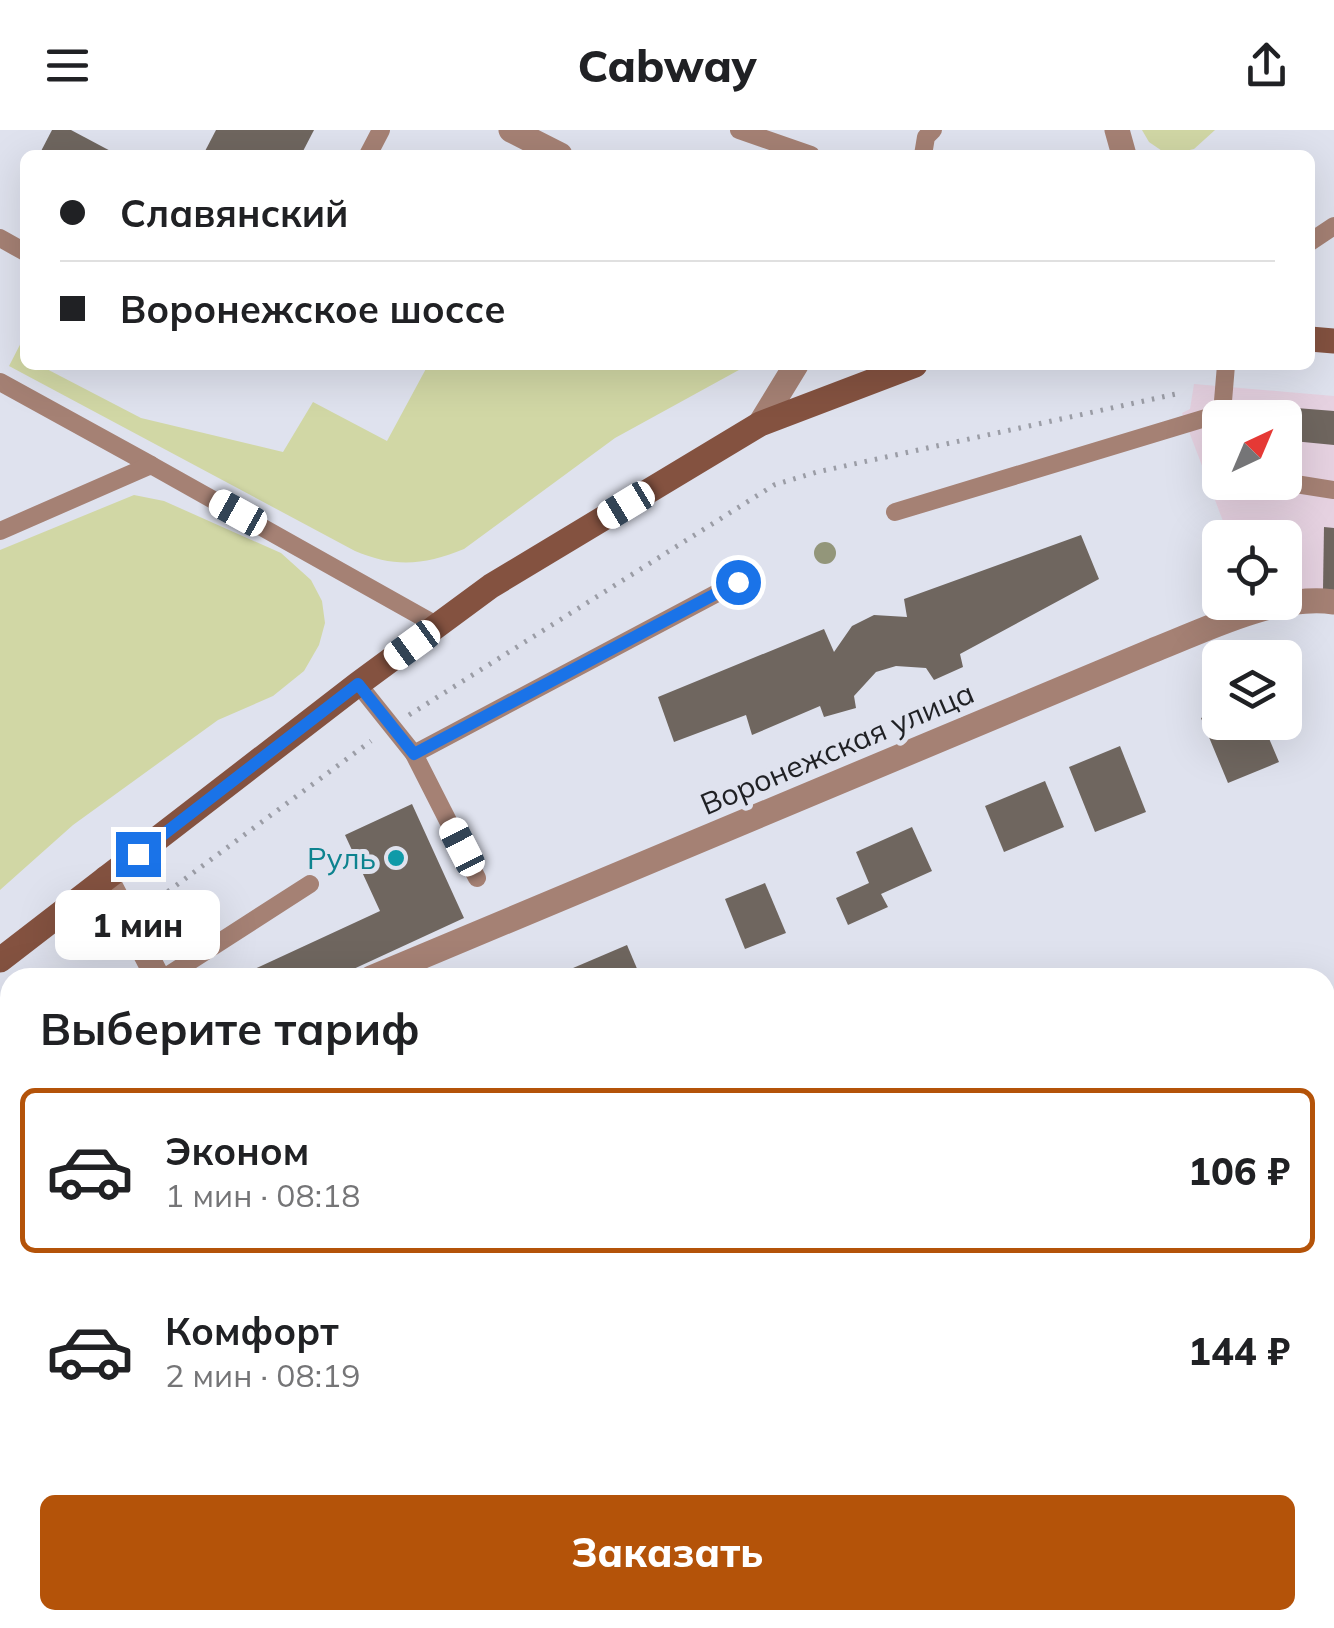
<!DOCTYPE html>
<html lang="ru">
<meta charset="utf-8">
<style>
:root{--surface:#fff;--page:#f2f2f2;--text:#202124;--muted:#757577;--line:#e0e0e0;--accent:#b45309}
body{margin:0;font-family:Mulish,sans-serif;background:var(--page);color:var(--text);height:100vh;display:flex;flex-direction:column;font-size:38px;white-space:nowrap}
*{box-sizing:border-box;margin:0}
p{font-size:32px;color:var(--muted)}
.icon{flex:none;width:55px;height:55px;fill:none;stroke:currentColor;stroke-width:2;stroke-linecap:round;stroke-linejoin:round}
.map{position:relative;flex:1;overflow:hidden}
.details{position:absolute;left:0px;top:838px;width:1335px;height:662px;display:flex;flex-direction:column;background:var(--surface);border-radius:30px 30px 0 0;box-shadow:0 10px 40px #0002}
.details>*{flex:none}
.hud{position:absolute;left:20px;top:20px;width:1295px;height:220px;border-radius:15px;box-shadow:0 10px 40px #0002;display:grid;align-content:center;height:220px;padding:0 40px;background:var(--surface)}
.needle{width:65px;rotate:44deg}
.fabs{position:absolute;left:1202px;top:270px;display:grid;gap:20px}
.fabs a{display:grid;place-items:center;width:100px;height:100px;border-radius:15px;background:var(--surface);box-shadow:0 10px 40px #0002;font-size:50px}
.end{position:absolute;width:45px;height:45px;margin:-22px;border:12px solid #1a73e8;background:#fff;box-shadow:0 0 0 5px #fff}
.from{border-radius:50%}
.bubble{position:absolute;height:70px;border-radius:15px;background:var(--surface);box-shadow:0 10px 40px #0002;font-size:32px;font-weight:800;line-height:70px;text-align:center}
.car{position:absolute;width:30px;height:60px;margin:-30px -15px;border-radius:12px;box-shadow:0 0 8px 2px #0007;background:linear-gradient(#fff 24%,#345 0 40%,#fff 0 76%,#345 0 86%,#fff 0)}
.hud b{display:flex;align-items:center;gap:35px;height:95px;font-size:38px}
.hud b+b{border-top:2px solid var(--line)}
.hud i{width:25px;height:25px;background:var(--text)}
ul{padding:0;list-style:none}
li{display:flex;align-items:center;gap:30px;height:165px;margin:0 20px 15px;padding:0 20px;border:5px solid transparent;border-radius:15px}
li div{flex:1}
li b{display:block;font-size:38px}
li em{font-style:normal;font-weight:800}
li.on{border-color:var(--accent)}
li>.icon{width:90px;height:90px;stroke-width:1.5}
h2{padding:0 40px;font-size:45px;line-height:120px}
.primary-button{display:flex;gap:20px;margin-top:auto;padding:20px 40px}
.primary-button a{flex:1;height:115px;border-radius:15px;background:var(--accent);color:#fff;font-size:40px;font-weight:800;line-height:115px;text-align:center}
header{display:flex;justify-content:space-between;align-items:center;height:130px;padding:0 40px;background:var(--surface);font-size:45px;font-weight:800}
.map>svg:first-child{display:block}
.commercial{fill:#e6d2e1;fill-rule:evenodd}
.green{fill:#d1d7a5}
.building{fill:#6f665f}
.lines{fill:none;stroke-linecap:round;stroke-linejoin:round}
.path{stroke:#9b9da6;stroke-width:5;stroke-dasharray:2.5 8;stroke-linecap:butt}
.service{stroke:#a58174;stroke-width:18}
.minor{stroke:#a58174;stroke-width:25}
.secondary{stroke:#845240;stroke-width:25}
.tree{fill:#93967a}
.route{stroke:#1a73e8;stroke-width:12}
.culture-dot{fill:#0f9aa8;stroke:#dfe2ee;stroke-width:4}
.labels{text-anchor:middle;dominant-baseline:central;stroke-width:10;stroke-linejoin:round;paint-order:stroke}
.street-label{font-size:30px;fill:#1f2024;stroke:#dfe2ee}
.culture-label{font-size:30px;fill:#0d838f;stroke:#dfe2ee;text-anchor:end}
</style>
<header><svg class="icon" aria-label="menu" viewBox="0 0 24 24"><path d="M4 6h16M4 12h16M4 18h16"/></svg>Cabway<svg class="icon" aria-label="share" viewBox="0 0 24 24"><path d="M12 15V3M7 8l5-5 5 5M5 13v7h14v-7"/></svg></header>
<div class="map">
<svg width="1334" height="1498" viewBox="0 0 1334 1498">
<rect width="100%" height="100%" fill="#dfe2ee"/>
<g class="commercial">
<path d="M1194,254L1334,266V460L1323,459L1285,464V408L1229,407L1182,283L1190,279ZM1220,288H1285V352H1220Z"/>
<path d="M10,1058V1209L0,1213V1062Z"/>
</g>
<g class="green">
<path d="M1142,0H1215L1194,19L1168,25L1149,12Z"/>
<path d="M25,205V235H39L141,288L283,322L313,272L387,311L428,235H748L615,308L464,419C425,435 395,438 355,421L9,236Z"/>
<path d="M134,365L164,371L281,423L311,450L322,471L325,493L319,515L304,541L273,566L218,590L73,695L0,760V420Z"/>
<path d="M10,1209V1355L3,1358L0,1351V1214Z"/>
<path d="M1334,1335V1498H1193L1191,1490H1325V1339Z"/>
<path d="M88,1490H280L283,1498H91Z"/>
<path d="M950,1490H1089L1092,1498H931Z"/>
</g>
<g class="building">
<path d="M52,0H71L118,25H39Z"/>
<path d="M216,0H314L301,25H203Z"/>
<path d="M1284,277L1334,281V315L1293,311L1295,291L1283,288Z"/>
<path d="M1324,397L1334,398V460L1323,459Z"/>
<path d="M1081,405L1099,449L960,524L963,537L934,550L926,538L896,536L876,542L854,566L856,578L824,587L820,576L752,605L746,585L674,612L658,567L824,499L834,522L852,496L874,485L907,487L904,469Z"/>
<path d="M1220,580V592H1262L1279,632L1228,653L1201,588Z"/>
<path d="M1120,616L1146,682L1095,702L1069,637Z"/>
<path d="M1045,651L1064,697L1004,722L985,676Z"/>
<path d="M412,674L464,788L334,848H251L248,842L380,781L345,705Z"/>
<path d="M912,697L932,741L881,764L888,777L848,795L836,768L869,753L856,722Z"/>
<path d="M765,753L786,803L745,819L725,769Z"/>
<path d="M627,815L641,848H569L566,841Z"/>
<path d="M10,1162V1209L0,1213V1166Z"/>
<path d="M1105,1490H1184V1491L1161,1498H1108Z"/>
</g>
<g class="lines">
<g class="path">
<path d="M409,585L774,355L817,342L1176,264"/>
<path d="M151,774L371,611"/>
</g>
<g class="service">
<path d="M739,0L811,25"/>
<path d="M368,25L381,0"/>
<path d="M923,25L926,7L933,0"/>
<path d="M0,108L25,122"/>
<path d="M1310,112L1334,96"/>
<path d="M0,252L151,335"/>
<path d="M1283,352L1334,360"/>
<path d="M895,382L1222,283L1226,235"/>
<path d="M0,401L151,335L438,496"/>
<path d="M358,554L414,624L738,452"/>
<path d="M414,624L477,748"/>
<path d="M164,848L310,754"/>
</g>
<g class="minor">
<path d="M511,0L560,25"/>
<path d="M1117,0L1124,25"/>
<path d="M760,294L796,235"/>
<path d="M106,748L158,848"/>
<path d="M371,848L1154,520C1208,499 1275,464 1334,472"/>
<path d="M0,1019L10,1014"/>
<path d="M1325,1037L1334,1033"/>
<path d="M1325,1316L1334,1313"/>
<path d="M455,1490L459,1498"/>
<path d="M808,1490L812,1498"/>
<path d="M870,1498L889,1490"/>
</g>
<g class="secondary">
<path d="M1310,209L1334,211"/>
<path d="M0,830L358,554L491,456L760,294L915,235"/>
</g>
</g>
<circle class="tree" cx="825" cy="423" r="11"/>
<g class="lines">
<path class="route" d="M138,724L358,554L414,624L738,452"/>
</g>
<circle class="culture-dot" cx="396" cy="728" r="10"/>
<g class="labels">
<g class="street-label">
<text transform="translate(837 618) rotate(-23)">Воронежская улица</text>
</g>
<g class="culture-label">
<text x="376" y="728">Руль</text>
</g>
</g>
</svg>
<div class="fabs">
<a><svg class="needle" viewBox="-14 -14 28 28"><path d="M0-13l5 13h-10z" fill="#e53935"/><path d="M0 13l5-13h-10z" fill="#757577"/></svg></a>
<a><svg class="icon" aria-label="locate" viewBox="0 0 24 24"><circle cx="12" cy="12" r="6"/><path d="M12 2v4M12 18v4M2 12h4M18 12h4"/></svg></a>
<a><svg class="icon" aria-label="layers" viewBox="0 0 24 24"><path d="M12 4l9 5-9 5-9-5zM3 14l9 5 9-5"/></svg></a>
</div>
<i class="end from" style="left:738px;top:452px"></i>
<i class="end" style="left:138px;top:724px"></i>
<div class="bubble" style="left:55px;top:760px;width:165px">1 мин</div>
<i class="car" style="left:626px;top:375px;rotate:239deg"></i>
<i class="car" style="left:238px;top:383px;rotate:299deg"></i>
<i class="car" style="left:412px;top:515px;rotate:234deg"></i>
<i class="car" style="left:462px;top:717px;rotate:333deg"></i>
<div class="hud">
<b><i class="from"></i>Славянский</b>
<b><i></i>Воронежское шоссе</b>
</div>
<section class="details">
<h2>Выберите тариф</h2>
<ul>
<li class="on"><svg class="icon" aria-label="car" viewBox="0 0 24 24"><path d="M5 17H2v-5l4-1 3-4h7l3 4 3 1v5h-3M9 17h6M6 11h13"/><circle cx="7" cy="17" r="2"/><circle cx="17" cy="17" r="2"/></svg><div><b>Эконом</b><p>1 мин · 08:18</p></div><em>106 ₽</em></li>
<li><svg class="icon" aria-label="car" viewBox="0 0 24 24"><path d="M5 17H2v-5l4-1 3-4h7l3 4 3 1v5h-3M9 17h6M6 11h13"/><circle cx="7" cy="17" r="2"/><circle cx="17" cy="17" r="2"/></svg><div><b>Комфорт</b><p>2 мин · 08:19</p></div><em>144 ₽</em></li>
</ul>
<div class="primary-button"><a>Заказать</a></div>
</section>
</div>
